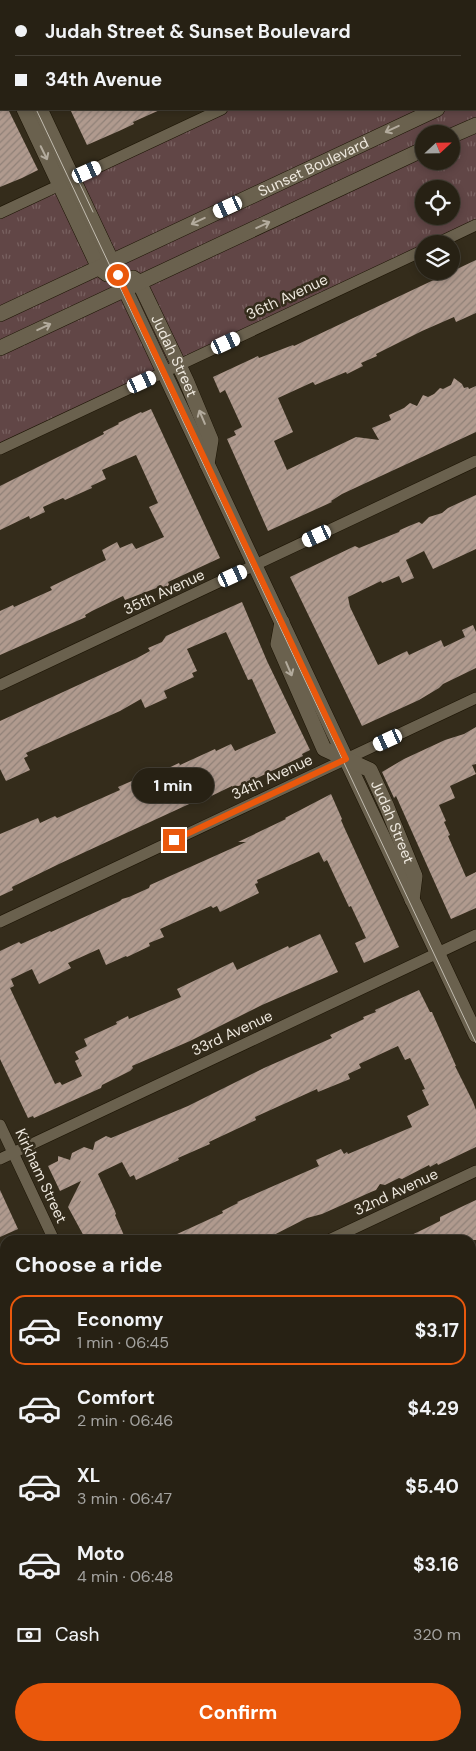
<!DOCTYPE html>
<meta charset="utf-8">
<style>
:root{--surface:#272114;--page:#332e22;--text:#f1f3f6;--muted:#a4a3a0;--line:#433e34;--accent:#ea580c}
body{margin:0;font-family:"DM Sans",sans-serif;background:var(--page);color:var(--text);height:100vh;display:flex;flex-direction:column;font-size:19px;white-space:nowrap}
*{box-sizing:border-box;margin:0}
p{font-size:16px;color:var(--muted)}
.icon{flex:none;width:28px;height:28px;fill:none;stroke:currentColor;stroke-width:2;stroke-linecap:round;stroke-linejoin:round}
.map{position:relative;flex:1;overflow:hidden}
.details{position:absolute;left:0px;top:1235px;width:476px;height:516px;display:flex;flex-direction:column;background:var(--surface);border-radius:15px 15px 0 0;box-shadow:0 2px 8px #0003,0 0 0 1px var(--line)}
.details>*{flex:none}
.hud{position:absolute;left:0px;top:0px;width:476px;height:110px;box-shadow:0 2px 8px #0003,0 0 0 1px var(--line);display:grid;align-content:center;height:110px;padding:0 15px;background:var(--surface)}
.needle{width:32px;rotate:68deg}
.buttons{position:absolute;left:415px;top:125px;display:grid;gap:10px}
.buttons a{display:grid;place-items:center;width:45px;height:45px;border-radius:50%;background:var(--surface);box-shadow:0 2px 8px #0003,0 0 0 1px var(--line);font-size:25px}
.end{position:absolute;width:22px;height:22px;margin:-11px;border:6px solid #ea580c;background:#fff;box-shadow:0 0 0 2px #fff}
.from{border-radius:50%}
.bubble{position:absolute;height:35px;border-radius:18px;background:var(--surface);box-shadow:0 2px 8px #0003,0 0 0 1px var(--line);font-size:16px;font-weight:700;line-height:35px;text-align:center}
.car{position:absolute;width:15px;height:30px;margin:-15px -8px;border-radius:6px;box-shadow:0 0 4px 1px #0007;background:linear-gradient(#fff 24%,#345 0 40%,#fff 0 76%,#345 0 86%,#fff 0)}
.hud b{display:flex;align-items:center;gap:18px;height:48px;font-size:19px}
.hud b+b{border-top:1px solid var(--line)}
.hud i{width:12px;height:12px;background:var(--text)}
ul{padding:0;list-style:none}
li{display:flex;align-items:center;gap:15px;height:70px;margin:0 10px 8px;padding:0 5px;border:2px solid transparent;border-radius:15px}
li div{flex:1}
li b{display:block;font-size:19px}
li em{font-style:normal;font-weight:700}
li.on{border-color:var(--accent)}
li>.icon{width:45px;height:45px;stroke-width:1.5}
h2{padding:0 15px;font-size:22px;line-height:60px}
.pay{display:flex;align-items:center;gap:12px;height:55px;padding:0 15px;font-size:19px}
.pay p{margin-inline-start:auto}
.action{display:flex;gap:10px;margin-top:auto;padding:10px 15px}
.action a{flex:1;height:58px;border-radius:30px;background:var(--accent);color:#fff;font-size:20px;font-weight:700;line-height:58px;text-align:center}
.map>svg:first-child{display:block}
.grass{fill:url(#grass-tufts);fill-rule:evenodd}
.pitch{fill:#614646}
.building{fill:url(#building-hatch)}
.lines{fill:none;stroke-linecap:round;stroke-linejoin:round}
.street-casing{stroke:#1c1404;stroke-width:12}
.secondary-casing{stroke:#1c1404;stroke-width:16}
.street{stroke:#6a614e;stroke-width:11}
.secondary{stroke:#6a614e;stroke-width:15}
.tram{stroke:#c3bdb1;stroke-width:1}
.oneway{stroke:#b3ab9d}
.route{stroke:#ea580c;stroke-width:6}
.labels{text-anchor:middle;dominant-baseline:central;stroke-width:5;stroke-linejoin:round;paint-order:stroke}
.street-label{font-size:15px;fill:#eee8de;stroke:#342c1b}
</style>
<div class="map">
<svg width="476" height="1751" viewBox="0 0 476 1751">
<defs>
<pattern id="grass-tufts" width="24" height="20" patternUnits="userSpaceOnUse" patternTransform="scale(1.25)"><rect width="24" height="20" fill="#614646"/><path d="M3 7l-1-3M5 7V3M7 7l1-3M15 17l-1-3M17 17v-4M19 17l1-3" fill="none" stroke="#786160"/></pattern>
<pattern id="building-hatch" width="6" height="6" patternUnits="userSpaceOnUse" patternTransform="scale(1.25)"><rect width="6" height="6" fill="#b09a8e"/><path d="M-1 1l2-2M0 6l6-6M5 7l2-2" fill="none" stroke="#908178"/></pattern>
</defs>
<rect width="100%" height="100%" fill="#342c1b"/>
<path class="grass" d="M454,0H476V225L436,244H424V250L0,449V213L223,109H475V1H451ZM424,134H451V161H424ZM424,189H451V216H424Z"/>
<path class="pitch" d="M37,1746H68C58,1751 48,1751 37,1746Z"/>
<g class="building">
<path d="M0,92L1,109H8L38,170L22,178L0,187Z"/>
<path d="M70,109H162L133,122L134,124L119,131L87,145Z"/>
<path d="M476,260V313L456,322L454,317L422,331L376,354L377,356L361,363L363,366L347,374L346,372L315,385L313,382L278,398L293,432L274,441L287,470L356,437L379,440L372,428L391,420L389,415L404,408L410,403L417,406L423,395L428,397L434,394L440,388L443,389L451,385L454,378L462,384L464,388L468,387L469,389L476,386V432L342,494L331,501L332,502L268,531L227,439L236,435L234,431L242,427L225,390L220,393L213,377L258,356L259,358L293,345L294,346Z"/>
<path d="M151,409L220,558L168,582L173,595L166,598L159,587L125,600L123,596L92,611L85,615L86,617L0,655V611L13,605L14,607L52,590L50,587L106,560L102,550L117,542L120,548L132,543L136,549L164,537L149,507L158,503L136,455L102,470L106,479L91,486L92,488L65,500L63,498L43,507L45,512L30,519L29,516L0,530V486L104,434L103,432L119,424L118,423L141,412L142,413Z"/>
<path d="M476,495V549L433,569L424,551L406,560L414,578L402,583L399,576L382,583L381,581L348,597L350,607L378,665L407,651L409,655L441,640L444,647L465,637L462,630L473,625L476,632V668L443,684L439,688L419,700L362,726L290,577L355,546L359,548L399,532L400,530L409,526L419,522L422,524L429,517L442,513L448,508Z"/>
<path d="M242,602L267,661L310,750L302,754L303,756L249,782L233,788L232,786L201,801L200,799L59,864L12,887L13,890L0,896V834L38,818L40,823L55,816L57,818L120,790L118,787L134,780L136,783L179,763L180,765L215,749L216,751L231,744L235,751L276,733L252,679L248,680L226,632L187,649L197,671L192,673L194,677L164,691L167,698L145,708L141,699L120,711L26,753L28,756L24,758L30,770L6,781L0,769V721L137,658L150,651L148,648L162,642L166,636Z"/>
<path d="M476,727V764L472,765L476,774L450,786L455,798L439,805L446,821L444,822L450,835L448,836L466,877L476,872V908L451,919L396,796L394,798L382,772L404,759L445,740L464,734Z"/>
<path d="M331,794L342,819L341,820L344,827L399,947L364,963L355,943L366,938L351,906L349,907L327,860L324,862L319,852L257,880L258,883L255,884L259,893L220,912L217,906L213,908L211,906L160,929L164,937L149,943L150,946L127,957L126,956L106,965L99,949L68,963L71,968L39,984L32,969L11,979L14,986L10,988L55,1084L60,1082L62,1085L82,1076L75,1061L79,1059L75,1052L87,1046L84,1039L117,1024L116,1022L128,1016L129,1019L181,997L177,989L233,962L237,970L288,946L289,948L320,934L338,972L262,1005L190,1041L132,1066L133,1068L130,1071L102,1085L101,1088L34,1118L33,1116L28,1118L0,1059V951L19,942L21,944L50,931L51,932L120,901L122,899L129,897L149,888L150,885L246,842H238L286,819L285,818Z"/>
<path d="M419,990L430,1012H432L435,1019L456,1066H455L473,1102L476,1110V1147L438,1165L437,1163L430,1167L429,1165L402,1179L399,1178L385,1185L380,1184L376,1190L371,1192L322,1214L307,1218L264,1240H164L223,1213L222,1211L238,1203L237,1202L319,1166L316,1160L341,1149L344,1154L347,1152L348,1154L412,1127L407,1116L429,1105L422,1090L425,1089L410,1058L405,1060L398,1046L359,1064L361,1068L348,1074L350,1079L318,1092L317,1089L255,1117L256,1120L209,1142L210,1144L178,1158L179,1160L136,1180L134,1175L130,1177L122,1162L101,1172L98,1174L115,1211L116,1214L115,1215L126,1240H86L68,1207L81,1181L60,1191L48,1166L58,1161V1156L70,1160L72,1153L84,1147L93,1150L95,1142L106,1136L111,1138L188,1106L264,1068L332,1038L330,1035L364,1019L363,1017L376,1012L375,1010Z"/>
<path d="M0,1190L18,1229L0,1237Z"/>
<path d="M476,1200V1240H401L424,1229L440,1221V1217Z"/>
</g>
<g class="lines">
<g class="street-casing">
<g id="street">
<path d="M451,1L453,0"/>
<path d="M0,213L222,109"/>
<path d="M436,244L476,225"/>
<path d="M0,449L424,250"/>
<path d="M0,685L476,461"/>
<path d="M0,922L476,698"/>
<path d="M0,1125L54,1240"/>
<path d="M0,1159L476,935"/>
<path d="M329,1240L476,1171"/>
<path d="M0,1395L5,1392"/>
<path d="M471,1409L476,1407"/>
<path d="M0,1631L5,1628"/>
<path d="M471,1646L476,1644"/>
<path d="M292,1746L294,1751"/>
<path d="M248,1751L258,1746"/>
</g>
</g>
<g class="secondary-casing">
<g id="secondary">
<path d="M0,23L1,25"/>
<path d="M0,46L1,54"/>
<path d="M475,91L476,90"/>
<path d="M24,109L99,268L107,274"/>
<path d="M40,109L476,1035"/>
<path d="M451,136L476,125"/>
<path id="s1" d="M133,278L139,282L186,380L211,440L207,464"/>
<path id="s2" d="M0,314L437,109"/>
<path d="M0,348L424,149"/>
<path id="s3" d="M282,622L278,644L324,749L370,770L387,807L415,876L412,900"/>
</g>
</g>
<use href="#street" class="street"/>
<use href="#secondary" class="secondary"/>
<g class="tram">
<path d="M0,14L1,17"/>
<path d="M0,31L1,34"/>
<path d="M36,109L476,1043"/>
<path d="M77,178L93,212"/>
</g>
</g>
<defs><path id="oneway-shaft" d="M-6 0H5M1.5-3L5.5 0L1.5 3" fill="none" stroke-width="1.6" stroke-linecap="round" stroke-linejoin="round" transform="scale(1.25)"/></defs>
<g class="oneway">
<use href="#oneway-shaft" transform="translate(392 129) rotate(155)"/>
<use href="#oneway-shaft" transform="translate(44 153) rotate(64)"/>
<use href="#oneway-shaft" transform="translate(198 221) rotate(155)"/>
<use href="#oneway-shaft" transform="translate(263 225) rotate(-25)"/>
<use href="#oneway-shaft" transform="translate(44 327) rotate(-25)"/>
<use href="#oneway-shaft" transform="translate(202 417) rotate(-113)"/>
<use href="#oneway-shaft" transform="translate(289 669) rotate(67)"/>
</g>
<g class="lines">
<path class="route" d="M118,275L346,759L174,840"/>
</g>
<g class="labels">
<g class="street-label">
<text stroke="none"><textPath href="#s2" startOffset="346">Sunset Boulevard</textPath></text>
<text transform="translate(287 297) rotate(-25)">36th Avenue</text>
<text stroke="none"><textPath href="#s1" startOffset="89">Judah Street</textPath></text>
<text transform="translate(164 592) rotate(-25)">35th Avenue</text>
<text transform="translate(272 777) rotate(-25)">34th Avenue</text>
<text stroke="none"><textPath href="#s3" startOffset="244">Judah Street</textPath></text>
<text transform="translate(232 1033) rotate(-25)">33rd Avenue</text>
<text transform="translate(41 1176) rotate(65)">Kirkham Street</text>
<text transform="translate(396 1192) rotate(-25)">32nd Avenue</text>
</g>
</g>
</svg>
<div class="buttons">
<a><svg class="needle" viewBox="-14 -14 28 28"><path d="M0-13l5 13h-10z" fill="#e53935"/><path d="M0 13l5-13h-10z" fill="#a4a3a0"/></svg></a>
<a><svg class="icon" aria-label="locate" viewBox="0 0 24 24"><circle cx="12" cy="12" r="6"/><path d="M12 2v4M12 18v4M2 12h4M18 12h4"/></svg></a>
<a><svg class="icon" aria-label="layers" viewBox="0 0 24 24"><path d="M12 4l9 5-9 5-9-5zM3 14l9 5 9-5"/></svg></a>
</div>
<i class="end from" style="left:118px;top:275px"></i>
<i class="end" style="left:174px;top:840px"></i>
<div class="bubble" style="left:132px;top:768px;width:82px">1 min</div>
<i class="car" style="left:87px;top:172px;rotate:66deg"></i>
<i class="car" style="left:228px;top:207px;rotate:245deg"></i>
<i class="car" style="left:226px;top:343px;rotate:65deg"></i>
<i class="car" style="left:142px;top:382px;rotate:65deg"></i>
<i class="car" style="left:317px;top:536px;rotate:245deg"></i>
<i class="car" style="left:233px;top:576px;rotate:65deg"></i>
<i class="car" style="left:388px;top:740px;rotate:245deg"></i>
<div class="hud">
<b><i class="from"></i>Judah Street &amp; Sunset Boulevard</b>
<b><i></i>34th Avenue</b>
</div>
<section class="details">
<h2>Choose a ride</h2>
<ul>
<li class="on"><svg class="icon" aria-label="car" viewBox="0 0 24 24"><path d="M5 17H2v-5l4-1 3-4h7l3 4 3 1v5h-3M9 17h6M6 11h13"/><circle cx="7" cy="17" r="2"/><circle cx="17" cy="17" r="2"/></svg><div><b>Economy</b><p>1 min · 06:45</p></div><em>$3.17</em></li>
<li><svg class="icon" aria-label="car" viewBox="0 0 24 24"><path d="M5 17H2v-5l4-1 3-4h7l3 4 3 1v5h-3M9 17h6M6 11h13"/><circle cx="7" cy="17" r="2"/><circle cx="17" cy="17" r="2"/></svg><div><b>Comfort</b><p>2 min · 06:46</p></div><em>$4.29</em></li>
<li><svg class="icon" aria-label="car" viewBox="0 0 24 24"><path d="M5 17H2v-5l4-1 3-4h7l3 4 3 1v5h-3M9 17h6M6 11h13"/><circle cx="7" cy="17" r="2"/><circle cx="17" cy="17" r="2"/></svg><div><b>XL</b><p>3 min · 06:47</p></div><em>$5.40</em></li>
<li><svg class="icon" aria-label="car" viewBox="0 0 24 24"><path d="M5 17H2v-5l4-1 3-4h7l3 4 3 1v5h-3M9 17h6M6 11h13"/><circle cx="7" cy="17" r="2"/><circle cx="17" cy="17" r="2"/></svg><div><b>Moto</b><p>4 min · 06:48</p></div><em>$3.16</em></li>
</ul>
<div class="pay"><svg class="icon" aria-label="cash" viewBox="0 0 24 24"><path d="M3 7h18v10H3z"/><circle cx="12" cy="12" r="2"/></svg>Cash<p>320 m</p></div>
<div class="action"><a>Confirm</a></div>
</section>
</div>
